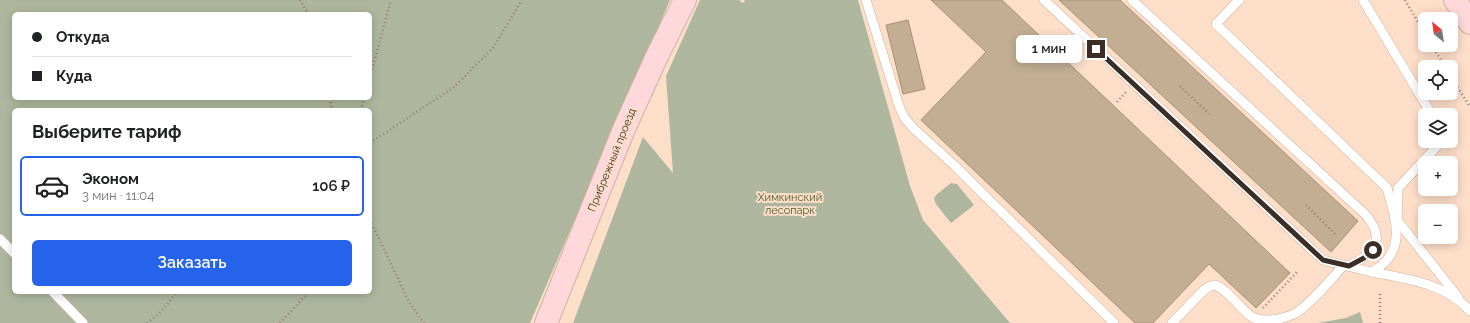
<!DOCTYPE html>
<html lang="ru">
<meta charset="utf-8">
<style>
:root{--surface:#fff;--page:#f2f2f2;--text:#202124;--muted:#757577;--line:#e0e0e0;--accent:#2563eb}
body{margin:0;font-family:Raleway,sans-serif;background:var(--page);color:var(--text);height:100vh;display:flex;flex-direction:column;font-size:15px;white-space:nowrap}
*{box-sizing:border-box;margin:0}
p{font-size:13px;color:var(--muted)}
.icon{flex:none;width:22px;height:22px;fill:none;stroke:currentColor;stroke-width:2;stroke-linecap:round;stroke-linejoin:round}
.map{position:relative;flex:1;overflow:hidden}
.details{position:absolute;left:12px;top:108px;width:360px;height:186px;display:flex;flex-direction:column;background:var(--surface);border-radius:6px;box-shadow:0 2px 10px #0003}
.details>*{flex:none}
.top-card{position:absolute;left:12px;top:12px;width:360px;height:88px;border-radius:6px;box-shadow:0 2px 10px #0003;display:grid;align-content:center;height:88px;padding:0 20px;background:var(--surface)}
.needle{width:26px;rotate:330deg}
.controls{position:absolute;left:1418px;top:12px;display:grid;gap:8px}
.controls a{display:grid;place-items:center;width:40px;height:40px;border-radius:6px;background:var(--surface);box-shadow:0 2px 10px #0003;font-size:20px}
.end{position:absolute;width:18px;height:18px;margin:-9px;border:5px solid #3a2e26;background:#fff;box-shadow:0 0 0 2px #fff}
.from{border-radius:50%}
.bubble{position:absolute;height:28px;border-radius:6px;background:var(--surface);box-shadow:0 2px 10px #0003;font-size:13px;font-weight:600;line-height:28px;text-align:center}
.top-card b{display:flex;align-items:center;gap:14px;height:38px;font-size:15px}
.top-card b+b{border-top:1px solid var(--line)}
.top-card i{width:10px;height:10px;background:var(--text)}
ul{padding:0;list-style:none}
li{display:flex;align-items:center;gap:12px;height:60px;margin:0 8px 6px;padding:0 12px;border:2px solid transparent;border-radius:6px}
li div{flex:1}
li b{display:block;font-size:15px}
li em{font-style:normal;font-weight:600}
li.on{border-color:var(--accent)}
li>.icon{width:36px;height:36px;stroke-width:1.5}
h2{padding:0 20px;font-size:18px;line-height:48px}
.primary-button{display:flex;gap:8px;margin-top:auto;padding:8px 20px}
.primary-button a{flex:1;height:46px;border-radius:6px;background:var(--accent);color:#fff;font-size:16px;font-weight:600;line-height:46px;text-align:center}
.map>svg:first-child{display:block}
.green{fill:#aeb79e;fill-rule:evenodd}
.building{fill:#c3ae93;stroke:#a69177}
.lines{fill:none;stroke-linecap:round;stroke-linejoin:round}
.lane-casing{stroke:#cfb29e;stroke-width:10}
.secondary-casing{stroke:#cfb29e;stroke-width:24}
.path{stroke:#927e70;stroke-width:2.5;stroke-dasharray:1 3;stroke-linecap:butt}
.lane{stroke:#fff;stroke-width:9}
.secondary{stroke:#fed8db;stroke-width:22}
.route{stroke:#3a2e26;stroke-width:5}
.labels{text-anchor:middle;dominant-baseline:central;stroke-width:4;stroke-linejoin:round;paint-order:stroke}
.street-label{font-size:11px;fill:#3a2e26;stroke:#fddec9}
.park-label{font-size:11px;fill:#4b5b27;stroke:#fddec9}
</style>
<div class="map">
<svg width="1470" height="323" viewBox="0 0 1470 323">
<rect width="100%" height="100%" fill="#fddec9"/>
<g class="green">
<path d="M0,0H670L530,323H0ZM14,14H370V98H14ZM14,110H370V292H14Z"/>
<path d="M700,0H739L743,3L745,0H858L910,186L923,220L1010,323H573L643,137L673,173L666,76Z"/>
<path d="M951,183L957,184L974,205L951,223L936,204L934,199L936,195Z"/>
<path d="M1360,312L1363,323H1318L1346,318Z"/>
</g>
<g class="building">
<path d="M931,0H1002L1290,273L1256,308L1209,264L1153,323H1135L921,120L986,52Z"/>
<path d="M1059,0H1120L1358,221L1331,252Z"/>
<path d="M908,20L925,89L903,94L886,25Z"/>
</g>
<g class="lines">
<g class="lane-casing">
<g id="lane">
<path d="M866,0L899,106L904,117L913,128L954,165L1114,323"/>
<path d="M1044,0L1323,260C1339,264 1355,268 1372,272C1406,279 1446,283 1470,311"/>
<path d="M1132,0L1366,215C1387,241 1374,253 1349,266"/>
<path d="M1239,0L1216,24L1387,188C1396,220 1408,253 1371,272"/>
<path d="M1363,0L1432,115"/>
<path d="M1442,141L1398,188L1397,220L1458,297"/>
<path d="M0,239L14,253"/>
<path d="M53,292L83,323"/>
<path d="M1172,323L1204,290C1208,287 1210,285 1215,285C1225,287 1243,311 1252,317C1263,323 1283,319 1294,314C1309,306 1332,278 1344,265"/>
</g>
</g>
<g class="secondary-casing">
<g id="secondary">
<path d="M1455,0L1470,23"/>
<path d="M546,323L624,129L657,56L685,0"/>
</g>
</g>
<g class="path">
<path d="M300,0L308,14"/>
<path d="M1405,0L1425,34"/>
<path d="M1432,45L1445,67"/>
<path d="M370,77L391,0"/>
<path d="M1451,77L1470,107"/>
<path d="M1180,86L1209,114"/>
<path d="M330,98L332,110"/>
<path d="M1117,102L1126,92"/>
<path d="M361,110L364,98"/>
<path d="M370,143L454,87L493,48L522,0"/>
<path d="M1306,205L1335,234"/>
<path d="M370,220L409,302L424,323"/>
<path d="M1263,308L1297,272"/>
<path d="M147,323L161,312L177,292"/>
<path d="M280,323L309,292"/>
<path d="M1380,323V294"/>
</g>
<use href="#lane" class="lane"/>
<use href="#secondary" class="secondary"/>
</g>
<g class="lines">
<path class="route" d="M1096,49L1323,260L1349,266L1364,258L1373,250"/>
</g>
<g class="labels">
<g class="street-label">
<text transform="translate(612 160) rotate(-68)">Прибрежный проезд</text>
</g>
<g class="park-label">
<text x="790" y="197">Химкинский<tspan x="790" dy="13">лесопарк</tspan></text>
</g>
</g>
</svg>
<div class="controls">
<a><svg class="needle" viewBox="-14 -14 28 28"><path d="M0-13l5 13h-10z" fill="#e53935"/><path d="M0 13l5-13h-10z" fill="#757577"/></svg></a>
<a><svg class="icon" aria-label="locate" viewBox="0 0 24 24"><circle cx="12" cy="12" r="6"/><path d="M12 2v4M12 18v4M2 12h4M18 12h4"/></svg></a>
<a><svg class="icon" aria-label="layers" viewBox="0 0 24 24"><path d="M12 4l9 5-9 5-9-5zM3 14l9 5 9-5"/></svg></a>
<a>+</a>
<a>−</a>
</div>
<i class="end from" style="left:1373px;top:250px"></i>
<i class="end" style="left:1096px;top:49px"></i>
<div class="bubble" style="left:1016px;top:35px;width:66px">1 мин</div>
<div class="top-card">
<b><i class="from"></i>Откуда</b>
<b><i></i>Куда</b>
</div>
<section class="details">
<h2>Выберите тариф</h2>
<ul>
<li class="on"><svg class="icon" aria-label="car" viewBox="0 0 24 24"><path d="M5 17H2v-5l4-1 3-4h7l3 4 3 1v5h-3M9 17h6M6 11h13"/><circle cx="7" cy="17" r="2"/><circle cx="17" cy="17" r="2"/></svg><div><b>Эконом</b><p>3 мин · 11:04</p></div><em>106 ₽</em></li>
</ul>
<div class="primary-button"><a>Заказать</a></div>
</section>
</div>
